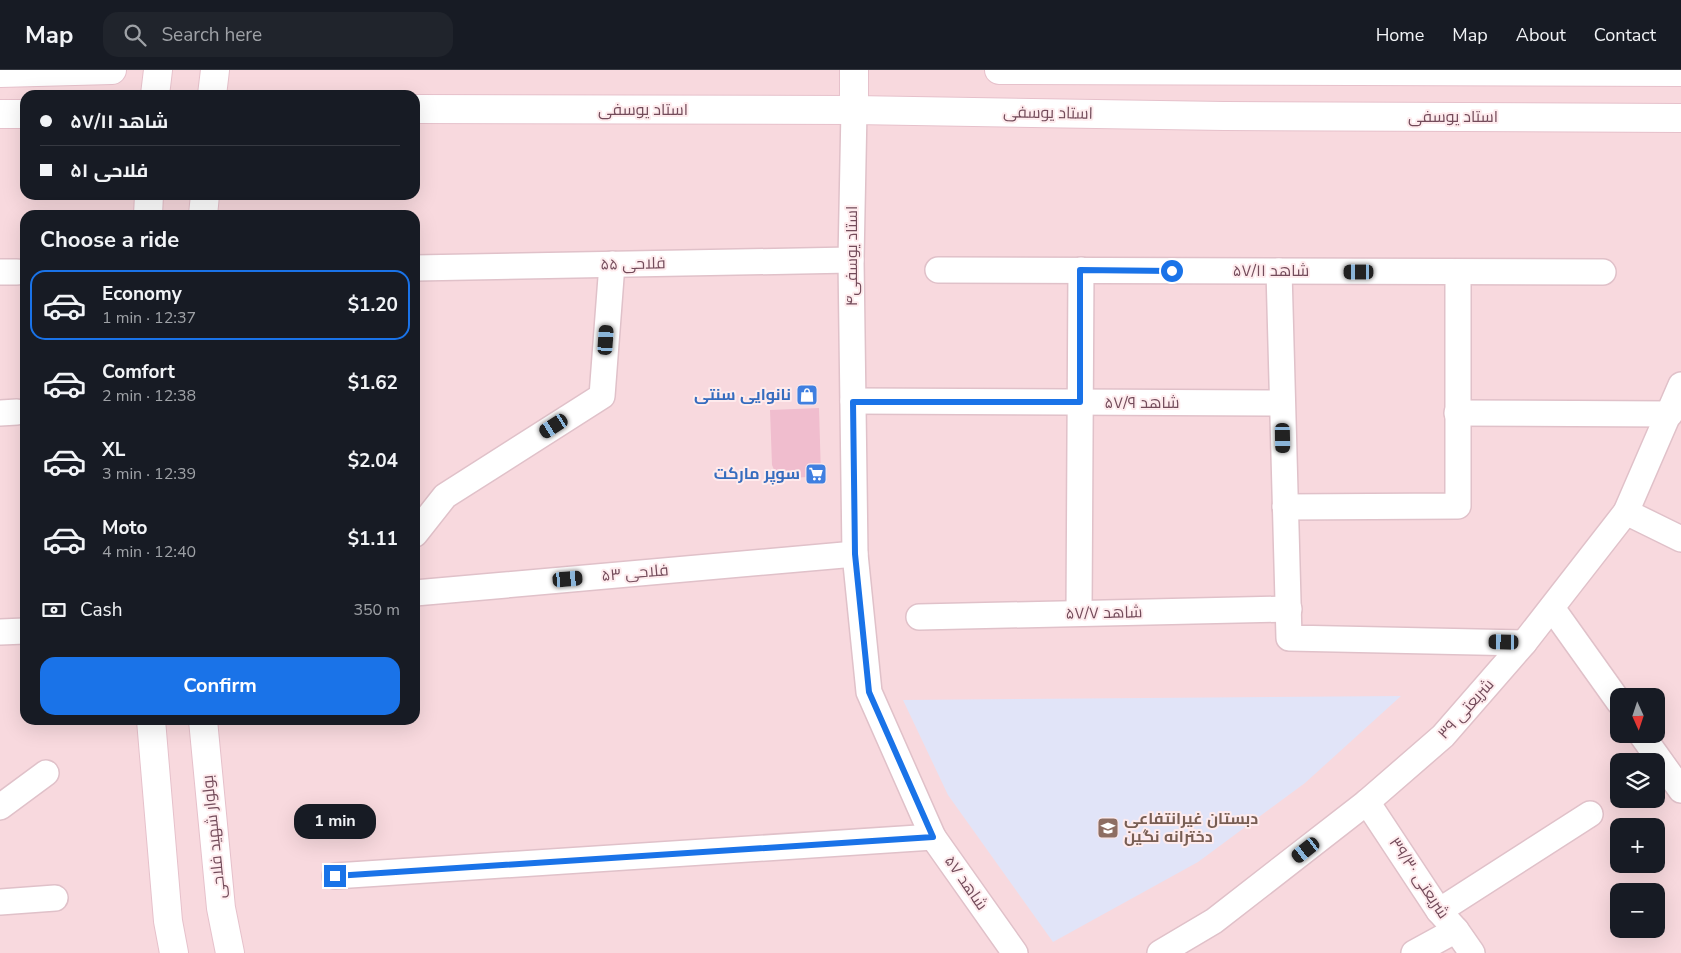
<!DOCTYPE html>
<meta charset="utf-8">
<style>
:root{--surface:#171b24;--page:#20242c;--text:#f1f3f6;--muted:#9ea1a6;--line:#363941;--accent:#1a73e8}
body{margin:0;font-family:"Nunito Sans",Cairo,sans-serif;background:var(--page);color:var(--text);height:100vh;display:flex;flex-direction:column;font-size:19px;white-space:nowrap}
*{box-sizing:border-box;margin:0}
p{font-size:16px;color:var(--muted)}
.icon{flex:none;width:28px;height:28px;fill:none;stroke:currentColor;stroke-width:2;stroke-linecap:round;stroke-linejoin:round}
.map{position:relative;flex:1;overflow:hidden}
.panel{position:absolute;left:20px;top:140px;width:400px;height:515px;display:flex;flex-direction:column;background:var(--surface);border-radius:15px;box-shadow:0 5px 20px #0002}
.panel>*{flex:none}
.guide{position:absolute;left:20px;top:20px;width:400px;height:110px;border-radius:15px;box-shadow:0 5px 20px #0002;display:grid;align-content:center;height:110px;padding:0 20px;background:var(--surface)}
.needle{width:32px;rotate:177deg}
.controls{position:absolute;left:1610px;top:618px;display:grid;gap:10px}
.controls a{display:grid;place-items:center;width:55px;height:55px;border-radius:10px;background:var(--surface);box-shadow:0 5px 20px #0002;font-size:25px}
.end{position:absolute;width:22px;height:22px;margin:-11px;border:6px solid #1a73e8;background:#fff;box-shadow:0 0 0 2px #fff}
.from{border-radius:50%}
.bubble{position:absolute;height:35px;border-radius:15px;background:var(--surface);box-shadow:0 5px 20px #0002;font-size:16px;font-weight:700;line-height:35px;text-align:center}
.car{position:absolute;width:15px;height:30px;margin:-15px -8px;border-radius:6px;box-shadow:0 0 4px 1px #0007;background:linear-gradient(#222 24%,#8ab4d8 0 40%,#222 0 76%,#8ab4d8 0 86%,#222 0)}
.guide b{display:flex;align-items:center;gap:18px;height:48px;font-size:19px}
.guide b+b{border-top:1px solid var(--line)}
.guide i{width:12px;height:12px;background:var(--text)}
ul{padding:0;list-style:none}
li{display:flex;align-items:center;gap:15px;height:70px;margin:0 10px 8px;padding:0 10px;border:2px solid transparent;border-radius:15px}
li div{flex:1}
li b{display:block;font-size:19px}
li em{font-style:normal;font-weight:700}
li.active{border-color:var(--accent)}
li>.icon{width:45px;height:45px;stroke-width:1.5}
h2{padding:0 20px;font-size:22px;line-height:60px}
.pay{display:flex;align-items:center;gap:12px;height:55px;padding:0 20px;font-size:19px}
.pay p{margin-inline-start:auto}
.button{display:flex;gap:10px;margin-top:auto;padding:10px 20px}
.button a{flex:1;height:58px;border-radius:15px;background:var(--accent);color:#fff;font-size:20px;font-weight:700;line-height:58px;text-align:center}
header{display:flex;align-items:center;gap:30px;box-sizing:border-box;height:70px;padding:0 25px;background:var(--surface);border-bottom:1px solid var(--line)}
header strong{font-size:24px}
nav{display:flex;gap:28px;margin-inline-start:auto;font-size:18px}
.search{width:350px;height:45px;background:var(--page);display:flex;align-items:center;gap:12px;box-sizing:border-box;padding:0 18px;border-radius:15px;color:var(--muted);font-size:19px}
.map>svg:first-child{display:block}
.residential{fill:#f8d9de;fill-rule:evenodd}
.education{fill:#e1e4f8}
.building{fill:#f0bdce}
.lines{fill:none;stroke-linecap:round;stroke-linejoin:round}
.street-casing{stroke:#e0c1c9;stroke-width:28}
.secondary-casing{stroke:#e6c1cb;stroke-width:30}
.street{stroke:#fff;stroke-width:25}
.secondary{stroke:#fff;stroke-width:28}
.route{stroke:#1a73e8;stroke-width:6}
.labels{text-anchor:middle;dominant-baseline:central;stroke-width:4;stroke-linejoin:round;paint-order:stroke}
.street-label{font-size:16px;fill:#734b5a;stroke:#feebed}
.shop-label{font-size:16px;font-weight:bold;fill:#366cbe;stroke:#feebed;text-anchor:end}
.education-label{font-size:16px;font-weight:bold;fill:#785e54;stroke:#feebed;text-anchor:start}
</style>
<header>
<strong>Map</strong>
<div class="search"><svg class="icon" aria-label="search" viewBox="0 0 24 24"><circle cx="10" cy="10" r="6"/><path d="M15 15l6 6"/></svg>Search here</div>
<nav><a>Home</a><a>Map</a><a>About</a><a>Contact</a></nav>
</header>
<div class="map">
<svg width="1681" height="883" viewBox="0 0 1681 883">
<rect width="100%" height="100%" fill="#fbe5e7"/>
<path class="residential" d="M0,0H1681V883H0ZM25,25H415V125H25ZM25,145H415V650H25ZM1619,626H1656V664H1619ZM1619,691H1656V729H1619ZM1619,756H1656V794H1619ZM1619,821H1656V859H1619Z"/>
<path class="education" d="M1401,626L1305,713L1198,792L1053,872L948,725L903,630Z"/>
<path class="building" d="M819,338L821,406L778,409L772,395L770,340Z"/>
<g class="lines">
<g class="street-casing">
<g id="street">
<path d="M854,40L851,190L855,484L869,622L933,767L1015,883"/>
<path d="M415,198L851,190"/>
<path d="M938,200L1603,202"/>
<path d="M1279,201L1289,568L1524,573"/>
<path d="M0,202H17"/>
<path d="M853,331L1282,333"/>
<path d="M0,343L17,342"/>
<path d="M1457,343L1670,344"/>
<path d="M1285,437L1458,436V202"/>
<path d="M1626,442L1681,469"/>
<path d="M415,464L445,426L602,326L612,194"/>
<path d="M415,523L855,484"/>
<path d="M1552,538L1619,632"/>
<path d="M1079,543L1081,200"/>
<path d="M919,547L1289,539"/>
<path d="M0,562L25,561"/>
<path d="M1641,664L1681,720"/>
<path d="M1367,732L1439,841L1456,860L1472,883"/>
<path d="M0,737L46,703"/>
<path d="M335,806L933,767"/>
<path d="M0,832L55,828"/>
<path d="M1439,841L1590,744"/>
<path d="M1160,883L1214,851L1367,732L1443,666L1524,573L1626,442L1681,315"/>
<path d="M1414,883L1456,860"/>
</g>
</g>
<g class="secondary-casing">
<g id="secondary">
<path d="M999,0L1681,2"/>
<path d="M0,3L112,0"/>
<path d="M155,25L158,0"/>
<path d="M212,25L215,0"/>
<path d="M415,39L854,40L1224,46L1681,48"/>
<path d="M854,40V0"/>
<path d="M0,44H25"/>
<path d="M148,145L149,125"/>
<path d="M203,145L205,125"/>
<path d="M151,650L168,851L174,883"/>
<path d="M203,650L221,838L230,883"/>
</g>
</g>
<use href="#street" class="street"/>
<use href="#secondary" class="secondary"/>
</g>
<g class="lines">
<path class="route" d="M335,806L933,767L869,622L855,484L853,332H1080V200L1172,201"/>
</g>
<defs>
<g id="shop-square" transform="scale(1.125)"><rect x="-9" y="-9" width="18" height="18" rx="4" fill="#3f7fe0" stroke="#feebed"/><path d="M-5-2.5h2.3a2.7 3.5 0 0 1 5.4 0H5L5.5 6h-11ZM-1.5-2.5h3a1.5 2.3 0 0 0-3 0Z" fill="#fff"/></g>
<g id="supermarket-square" transform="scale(1.125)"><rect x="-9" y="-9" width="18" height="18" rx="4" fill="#3f7fe0" stroke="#feebed"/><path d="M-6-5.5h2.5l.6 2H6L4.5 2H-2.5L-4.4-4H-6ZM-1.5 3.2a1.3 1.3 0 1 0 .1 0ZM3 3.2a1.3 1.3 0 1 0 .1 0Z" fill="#fff"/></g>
<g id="school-square" transform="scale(1.125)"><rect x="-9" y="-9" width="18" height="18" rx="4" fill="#8d6e63" stroke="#feebed"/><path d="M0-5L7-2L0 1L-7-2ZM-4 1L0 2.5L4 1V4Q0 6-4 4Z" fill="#fff"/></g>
</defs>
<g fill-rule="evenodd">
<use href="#shop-square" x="807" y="325"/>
<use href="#supermarket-square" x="816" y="404"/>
<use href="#school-square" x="1108" y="758"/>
</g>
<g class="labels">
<g class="street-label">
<text x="643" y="40">استاد یوسفی</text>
<text transform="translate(1048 43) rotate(1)">استاد یوسفی</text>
<text x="1453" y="47">استاد یوسفی</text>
<text transform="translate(852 186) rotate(-90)">استاد یوسفی۴</text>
<text transform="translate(633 194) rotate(-1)">فلاحی ۵۵</text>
<text x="1271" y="201">شاهد ۵۷/۱۱</text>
<text x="1142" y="333">شاهد ۵۷/۹</text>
<text transform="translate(635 503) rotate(-5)">فلاحی ۵۳</text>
<text transform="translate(1104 543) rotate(-1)">شاهد ۵۷/۷</text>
<text transform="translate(1466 639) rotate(-48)">شریعتی ۳۹</text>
<text transform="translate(214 767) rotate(-96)">بولوار شهید فلاحی</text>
<text transform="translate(1419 808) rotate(56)">شریعتی ۳۹/۳۰</text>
<text transform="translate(966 813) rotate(55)">شاهد ۵۷</text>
</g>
<g class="shop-label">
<text x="791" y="325">نانوایی سنتی</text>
<text x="800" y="404">سوپر مارکت</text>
</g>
<g class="education-label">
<text x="1124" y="749">دبستان غیرانتفاعی<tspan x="1124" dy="18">دخترانه نگین</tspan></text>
</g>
</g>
</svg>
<div class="controls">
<a><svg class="needle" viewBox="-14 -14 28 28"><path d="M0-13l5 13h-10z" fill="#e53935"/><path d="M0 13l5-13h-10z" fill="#9ea1a6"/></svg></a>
<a><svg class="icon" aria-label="layers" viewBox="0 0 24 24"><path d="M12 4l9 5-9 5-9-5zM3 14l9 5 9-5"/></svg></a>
<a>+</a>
<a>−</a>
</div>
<i class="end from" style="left:1172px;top:201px"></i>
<i class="end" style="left:335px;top:806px"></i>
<div class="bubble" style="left:294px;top:734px;width:82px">1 min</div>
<i class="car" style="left:1359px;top:202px;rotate:270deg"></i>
<i class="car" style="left:606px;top:270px;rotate:4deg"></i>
<i class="car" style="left:554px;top:356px;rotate:237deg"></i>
<i class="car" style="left:1283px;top:368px;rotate:179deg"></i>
<i class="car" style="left:568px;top:509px;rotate:85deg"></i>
<i class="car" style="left:1504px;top:572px;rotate:271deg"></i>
<i class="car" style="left:1306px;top:780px;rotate:232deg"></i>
<div class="guide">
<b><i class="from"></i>شاهد ۵۷/۱۱</b>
<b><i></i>فلاحی ۵۱</b>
</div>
<section class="panel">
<h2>Choose a ride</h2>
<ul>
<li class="active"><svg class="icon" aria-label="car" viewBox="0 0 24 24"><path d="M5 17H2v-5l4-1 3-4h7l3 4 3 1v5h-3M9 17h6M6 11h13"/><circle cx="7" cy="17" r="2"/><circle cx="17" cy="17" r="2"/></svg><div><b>Economy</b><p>1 min · 12:37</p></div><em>$1.20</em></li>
<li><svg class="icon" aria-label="car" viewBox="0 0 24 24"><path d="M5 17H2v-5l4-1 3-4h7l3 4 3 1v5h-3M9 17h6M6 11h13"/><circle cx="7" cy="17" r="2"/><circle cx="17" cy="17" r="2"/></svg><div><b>Comfort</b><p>2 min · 12:38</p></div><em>$1.62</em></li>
<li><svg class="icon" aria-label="car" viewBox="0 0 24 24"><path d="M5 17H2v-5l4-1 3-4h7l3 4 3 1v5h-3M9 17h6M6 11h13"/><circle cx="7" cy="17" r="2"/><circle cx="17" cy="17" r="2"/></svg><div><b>XL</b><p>3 min · 12:39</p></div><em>$2.04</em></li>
<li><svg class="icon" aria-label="car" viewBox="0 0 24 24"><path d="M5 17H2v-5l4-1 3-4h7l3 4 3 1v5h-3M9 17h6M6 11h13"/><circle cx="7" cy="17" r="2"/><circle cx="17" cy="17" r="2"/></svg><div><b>Moto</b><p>4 min · 12:40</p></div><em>$1.11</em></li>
</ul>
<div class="pay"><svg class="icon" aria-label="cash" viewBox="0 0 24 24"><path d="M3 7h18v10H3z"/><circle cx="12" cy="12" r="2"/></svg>Cash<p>350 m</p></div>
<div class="button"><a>Confirm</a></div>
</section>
</div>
